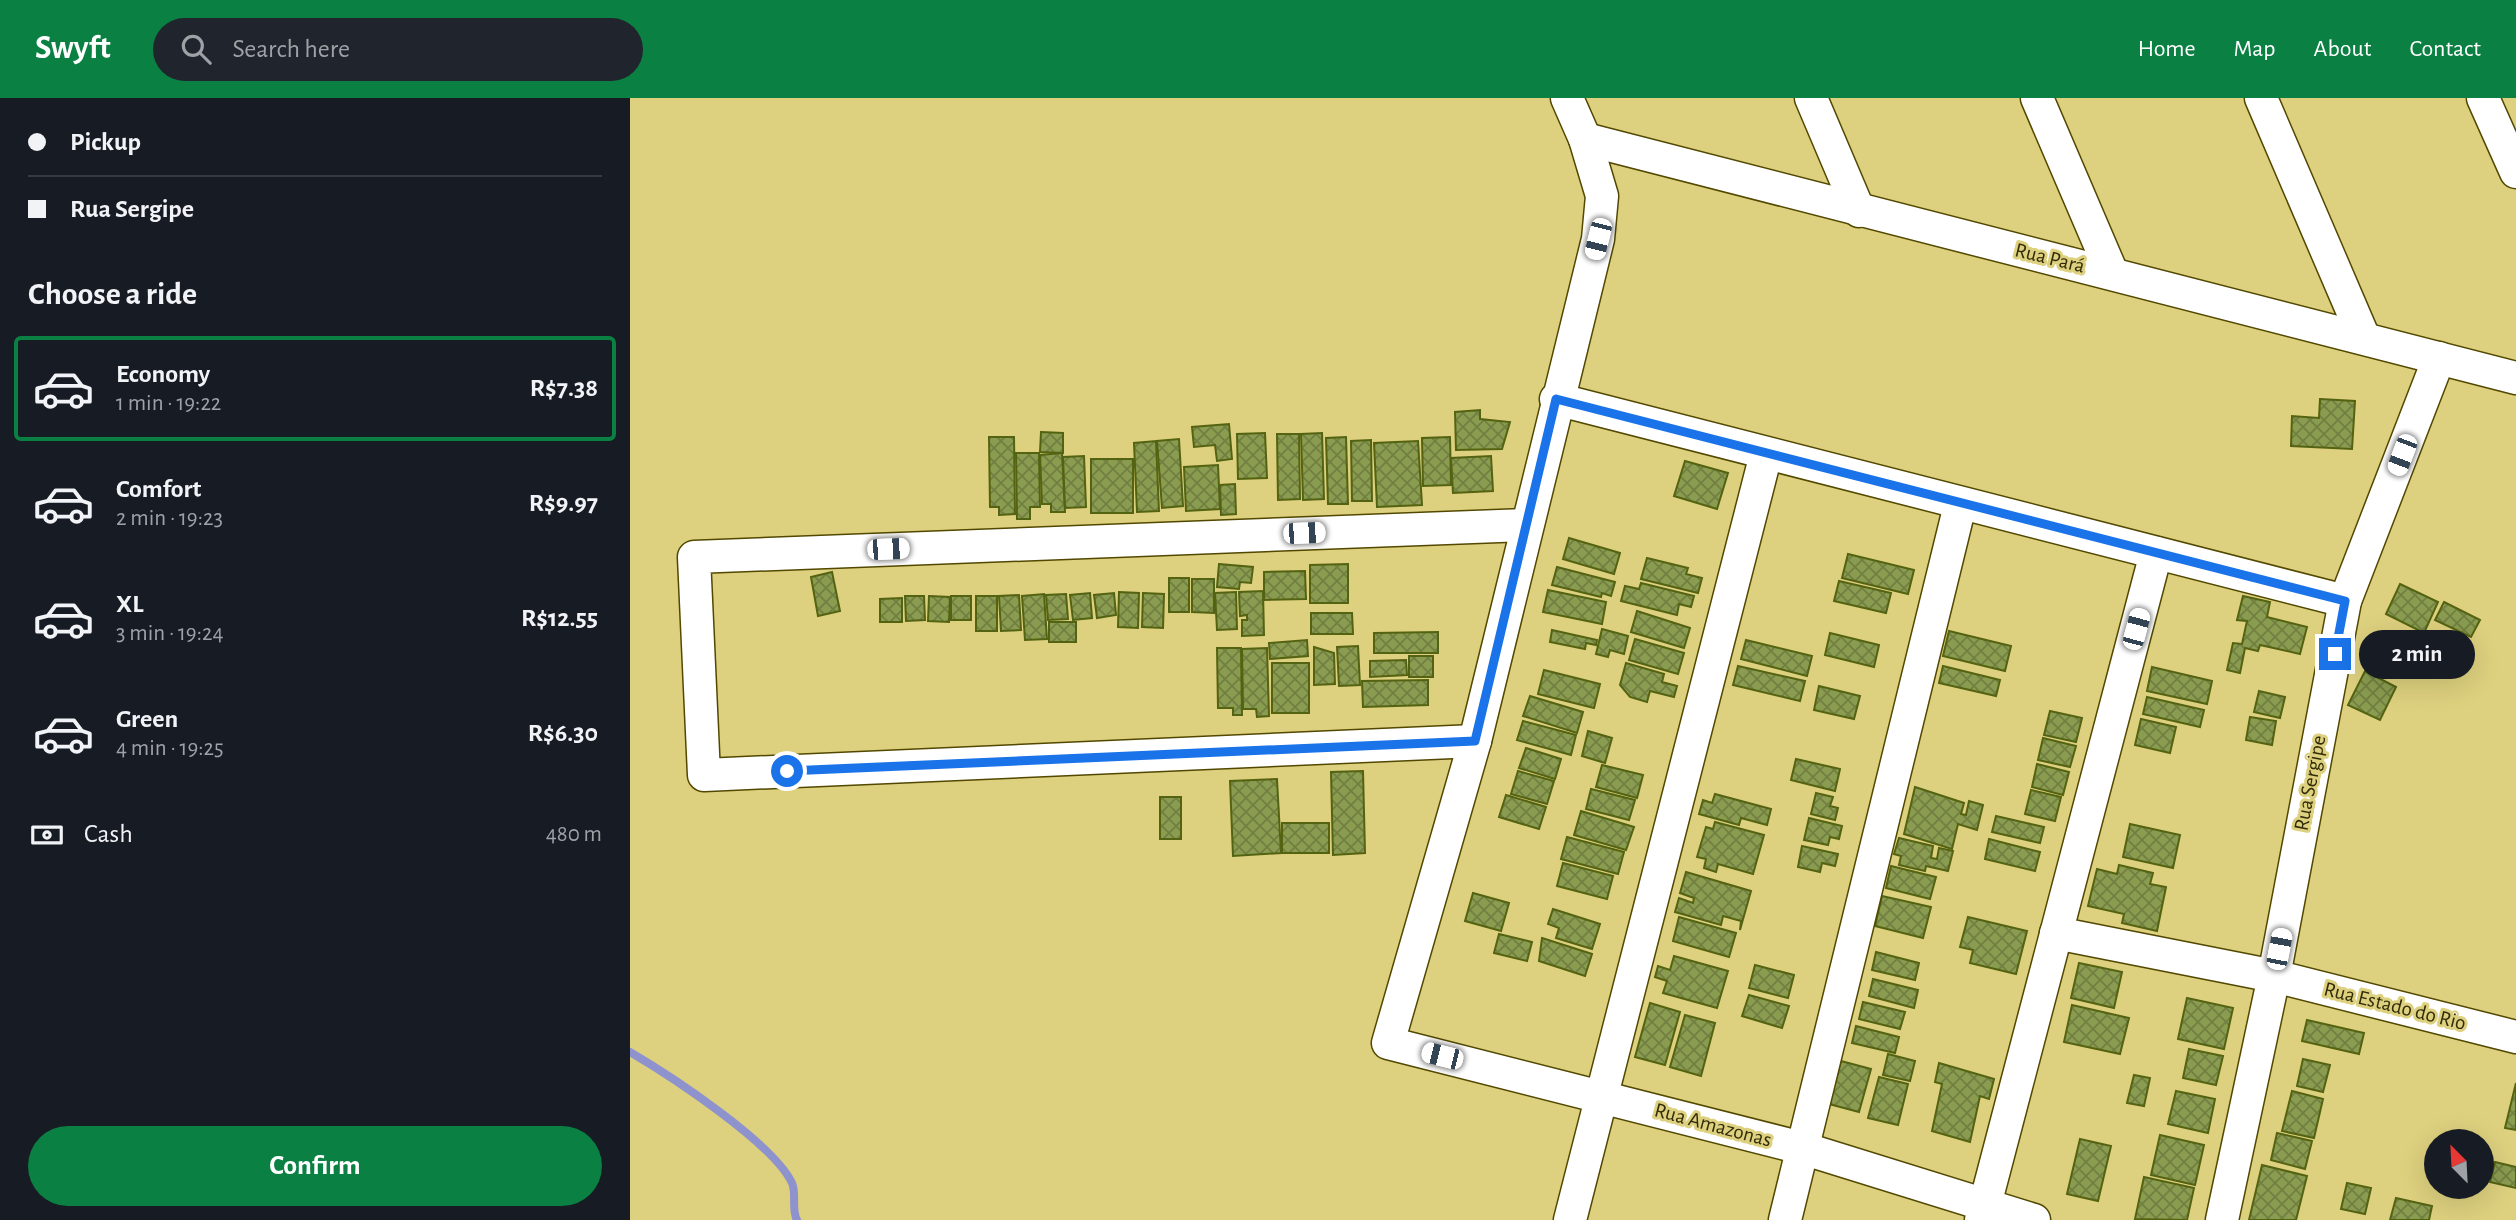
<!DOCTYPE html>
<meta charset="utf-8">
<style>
:root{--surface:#171b24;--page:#20242c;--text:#f1f3f6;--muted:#9ea1a6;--line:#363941;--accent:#0b8043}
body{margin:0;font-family:"Alegreya Sans",sans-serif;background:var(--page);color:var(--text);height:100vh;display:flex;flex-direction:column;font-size:26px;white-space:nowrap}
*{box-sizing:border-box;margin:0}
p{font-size:23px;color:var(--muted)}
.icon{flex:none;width:38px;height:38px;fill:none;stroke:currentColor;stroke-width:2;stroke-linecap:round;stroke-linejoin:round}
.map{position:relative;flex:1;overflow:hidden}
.panel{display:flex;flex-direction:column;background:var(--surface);width:630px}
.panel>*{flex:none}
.banner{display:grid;align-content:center;height:154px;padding:0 28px;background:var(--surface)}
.needle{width:46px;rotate:336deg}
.tools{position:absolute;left:1794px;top:1031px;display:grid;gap:14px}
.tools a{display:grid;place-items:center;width:70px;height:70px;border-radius:50%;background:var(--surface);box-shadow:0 7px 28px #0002;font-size:35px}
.end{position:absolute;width:32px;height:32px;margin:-16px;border:9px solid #1a73e8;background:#fff;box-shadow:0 0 0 4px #fff}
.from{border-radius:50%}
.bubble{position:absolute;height:49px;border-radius:24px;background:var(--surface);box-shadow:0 7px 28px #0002;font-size:23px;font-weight:600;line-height:49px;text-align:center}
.car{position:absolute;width:21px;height:42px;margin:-21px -10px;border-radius:9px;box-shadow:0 0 5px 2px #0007;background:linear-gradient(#fff 24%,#345 0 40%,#fff 0 76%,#345 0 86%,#fff 0)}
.banner b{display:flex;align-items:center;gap:24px;height:66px;font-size:26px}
.banner b+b{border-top:2px solid var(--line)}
.banner i{width:18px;height:18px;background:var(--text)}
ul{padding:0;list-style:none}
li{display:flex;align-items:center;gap:21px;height:105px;margin:0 14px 10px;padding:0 14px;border:4px solid transparent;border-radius:7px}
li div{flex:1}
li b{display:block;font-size:26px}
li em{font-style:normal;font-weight:600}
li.active{border-color:var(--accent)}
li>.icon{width:63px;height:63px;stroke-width:1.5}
h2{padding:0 28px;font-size:32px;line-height:84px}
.pay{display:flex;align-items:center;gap:18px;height:77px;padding:0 28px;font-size:26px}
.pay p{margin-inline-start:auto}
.action{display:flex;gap:14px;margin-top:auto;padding:14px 28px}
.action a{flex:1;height:80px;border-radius:42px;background:var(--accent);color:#fff;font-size:28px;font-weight:600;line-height:80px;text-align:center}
header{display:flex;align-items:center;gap:42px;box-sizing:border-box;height:98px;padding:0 35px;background:var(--accent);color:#fff}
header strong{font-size:33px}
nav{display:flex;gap:38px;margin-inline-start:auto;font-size:24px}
.search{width:490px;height:63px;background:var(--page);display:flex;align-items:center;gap:18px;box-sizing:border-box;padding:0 24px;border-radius:38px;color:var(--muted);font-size:26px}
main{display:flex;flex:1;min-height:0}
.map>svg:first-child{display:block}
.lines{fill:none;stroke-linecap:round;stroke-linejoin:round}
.stream{stroke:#8e93ce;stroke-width:8}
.building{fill:url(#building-cross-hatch);stroke:#546311;stroke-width:2}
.minor-casing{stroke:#524800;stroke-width:35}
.minor{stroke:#fff;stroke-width:32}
.route{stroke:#1a73e8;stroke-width:9}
.labels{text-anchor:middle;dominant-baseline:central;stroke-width:6;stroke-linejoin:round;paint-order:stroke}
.street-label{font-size:21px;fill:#312b08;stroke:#ddd07e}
</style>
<header>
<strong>Swyft</strong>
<div class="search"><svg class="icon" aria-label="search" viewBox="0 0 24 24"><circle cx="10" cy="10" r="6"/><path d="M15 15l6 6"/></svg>Search here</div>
<nav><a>Home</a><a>Map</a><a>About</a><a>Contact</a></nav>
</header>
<main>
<section class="panel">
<div class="banner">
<b><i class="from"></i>Pickup</b>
<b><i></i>Rua Sergipe</b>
</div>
<h2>Choose a ride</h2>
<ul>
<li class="active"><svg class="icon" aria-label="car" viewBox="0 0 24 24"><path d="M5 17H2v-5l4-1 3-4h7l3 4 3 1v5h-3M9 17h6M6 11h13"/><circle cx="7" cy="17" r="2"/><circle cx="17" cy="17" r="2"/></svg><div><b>Economy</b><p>1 min · 19:22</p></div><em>R$7.38</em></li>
<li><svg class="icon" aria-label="car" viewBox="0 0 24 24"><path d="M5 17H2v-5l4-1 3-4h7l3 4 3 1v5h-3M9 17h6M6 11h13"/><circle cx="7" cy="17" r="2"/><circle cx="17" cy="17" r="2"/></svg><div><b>Comfort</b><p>2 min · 19:23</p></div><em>R$9.97</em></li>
<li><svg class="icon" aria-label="car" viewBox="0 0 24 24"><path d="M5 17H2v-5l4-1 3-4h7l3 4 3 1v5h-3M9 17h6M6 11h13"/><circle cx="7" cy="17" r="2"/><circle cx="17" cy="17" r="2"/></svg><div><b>XL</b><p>3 min · 19:24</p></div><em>R$12.55</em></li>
<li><svg class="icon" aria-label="car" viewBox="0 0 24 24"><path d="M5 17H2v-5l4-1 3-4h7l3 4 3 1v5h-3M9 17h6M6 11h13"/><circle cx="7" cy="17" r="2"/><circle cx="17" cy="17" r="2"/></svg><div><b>Green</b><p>4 min · 19:25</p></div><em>R$6.30</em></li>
</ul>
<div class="pay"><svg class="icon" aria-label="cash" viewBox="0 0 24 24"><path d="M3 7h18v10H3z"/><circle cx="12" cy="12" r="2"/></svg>Cash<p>480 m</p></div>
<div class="action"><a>Confirm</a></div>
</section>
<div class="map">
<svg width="1886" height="1122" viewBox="0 0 1886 1122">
<defs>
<pattern id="building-cross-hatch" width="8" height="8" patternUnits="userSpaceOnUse" patternTransform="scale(1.75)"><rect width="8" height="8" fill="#8a9c50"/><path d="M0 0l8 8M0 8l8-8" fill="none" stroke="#717f40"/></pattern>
</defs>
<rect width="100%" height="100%" fill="#ddd07e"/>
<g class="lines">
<path class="stream" d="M0,954C41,978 143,1045 162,1085C167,1097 161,1111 167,1122"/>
</g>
<g class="building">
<path d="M1690,301L1725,303L1722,351L1661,348L1662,318L1689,320Z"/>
<path d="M850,312V321L880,324L872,351L826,352L825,314Z"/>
<path d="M599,326L602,361L587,363L585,347L564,349L562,329Z"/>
<path d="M411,334L433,335V355L410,354Z"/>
<path d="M635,335L637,380L608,381L607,336Z"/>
<path d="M692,335L694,401L673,402L671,336Z"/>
<path d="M647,336H669L670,401L648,402Z"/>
<path d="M359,339H384L385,416L369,417V409H360Z"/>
<path d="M716,339L718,406H698L696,340Z"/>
<path d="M820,339L821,387L793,388L792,340Z"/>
<path d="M549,341L553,408L532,410L527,343Z"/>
<path d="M741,342L742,403H722L721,343Z"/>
<path d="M526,343L529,413L507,414L504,345Z"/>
<path d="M788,343L792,407L747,409L744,345Z"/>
<path d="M386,355H409L410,409H400V421H387Z"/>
<path d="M432,355L435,414H421V406H412L410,357Z"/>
<path d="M454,358L456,409L435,410L433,359Z"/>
<path d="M861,358L863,393L823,395L821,360Z"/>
<rect x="461" y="361" width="42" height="54"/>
<path d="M1055,363L1098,375L1087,411L1044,398Z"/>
<path d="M588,367L590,411L556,413L554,369Z"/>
<path d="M605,386L606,416L591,417L590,387Z"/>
<path d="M939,440L990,455L984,476L933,461Z"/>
<path d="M1218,456L1284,472L1278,496L1212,480Z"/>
<path d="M1017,460L1058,470L1056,476L1072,480L1068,495L1011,481Z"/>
<path d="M589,466L623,469L621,485L610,484L609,491L587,489Z"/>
<path d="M718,466V505H680V467Z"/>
<path d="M927,469L985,484L981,498L972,495L971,499L922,487Z"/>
<path d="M675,473L676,501L634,502V474Z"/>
<path d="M202,474L210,513L188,518L181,479Z"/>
<rect x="539" y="480" width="20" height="34"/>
<path d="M562,481H584V515L562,514Z"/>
<path d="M1209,483L1261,495L1256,515L1204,503Z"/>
<path d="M1011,485L1064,498L1061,509L1049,506L1047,517L991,503L995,488L1009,491Z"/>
<path d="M1770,486L1808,504L1794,535L1756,516Z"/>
<path d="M918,492L976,504L972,526L913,514Z"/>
<path d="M633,493L634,537L612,538V522H617V517L610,518L609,494Z"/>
<path d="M489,494L509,495L508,530L488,529Z"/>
<path d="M606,494L607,531L587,532L585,495Z"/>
<path d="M460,495L462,520L443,522L440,497Z"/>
<path d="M484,495L486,517L467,520L464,497Z"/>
<path d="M513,495L534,496L533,530L512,529Z"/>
<path d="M414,496L417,541L395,542L392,498Z"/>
<path d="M436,496L438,521L418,522L416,497Z"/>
<path d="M389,497L391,532L371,533L369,498Z"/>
<path d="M275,498H294L295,522L276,523Z"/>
<path d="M299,498L320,499L319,524L298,523Z"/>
<rect x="321" y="498" width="20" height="24"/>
<rect x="346" y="498" width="21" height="35"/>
<path d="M1613,498L1640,504L1637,519L1677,529L1670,556L1630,547L1628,553L1615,550L1610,575L1597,572L1603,545L1612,546L1617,523L1607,522Z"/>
<path d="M272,500V524H250V501Z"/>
<path d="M1814,504L1850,522L1841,539L1805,522Z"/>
<path d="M1007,513L1060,530L1054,550L1001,534Z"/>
<path d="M681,515H722L723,536H681Z"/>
<rect x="419" y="524" width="27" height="20"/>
<path d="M972,531L998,538L994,556L980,552L978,559L966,556Z"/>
<path d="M922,532L967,542L966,547L956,545L955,551L920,544Z"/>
<path d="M1319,533L1381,548L1375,573L1313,558Z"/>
<path d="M808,534V555H744V535Z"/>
<path d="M1200,535L1249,547L1244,569L1195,557Z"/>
<path d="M1005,541L1054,555L1048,576L999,562Z"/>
<path d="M677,542L678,558L640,561L639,545Z"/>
<path d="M1116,542L1182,558L1177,578L1111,561Z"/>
<path d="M728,548L730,587L709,588L707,549Z"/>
<path d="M684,549L704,555L705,586L684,587Z"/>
<path d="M587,550H611L612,617H603V610H588Z"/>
<path d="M637,550L639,618L627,619L626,611H613L612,551Z"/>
<rect x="779" y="558" width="24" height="21"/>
<path d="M776,562L777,577L740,579V563Z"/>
<rect x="642" y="565" width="37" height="50"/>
<path d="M996,565L1034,576L1032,584L1047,588L1044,599L1020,593L1017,604L1000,599L990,587Z"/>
<path d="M1108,568L1175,583L1170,603L1103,587Z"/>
<path d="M1313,568L1370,582L1366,598L1309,585Z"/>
<path d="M1522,569L1582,583L1577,606L1517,593Z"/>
<path d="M914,572L970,586L964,610L908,596Z"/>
<path d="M1735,573L1766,589L1750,622L1718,607Z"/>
<path d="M798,582V607L733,609L732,583Z"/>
<path d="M1189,588L1230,598L1224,621L1184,612Z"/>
<path d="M1629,593L1655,599L1650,620L1624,614Z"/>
<path d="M900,598L953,614L947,635L893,618Z"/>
<path d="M1517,599L1574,612L1570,629L1513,616Z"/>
<path d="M1420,613L1452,620L1446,644L1414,637Z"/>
<path d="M1620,619L1646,623L1642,647L1616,642Z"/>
<path d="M1511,621L1546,629L1540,655L1505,647Z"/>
<path d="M893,623L946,637L941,657L887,642Z"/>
<path d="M958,633L982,640L975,665L952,658Z"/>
<path d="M1413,640L1446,648L1440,669L1408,662Z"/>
<path d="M896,650L931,661L925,681L889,670Z"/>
<path d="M1166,661L1210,671L1205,693L1161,682Z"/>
<path d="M1407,666L1439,674L1433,697L1402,689Z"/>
<path d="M972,667L1013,677L1007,700L966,689Z"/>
<path d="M733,673L735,755L703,757L701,674Z"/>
<path d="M888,673L924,683L917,706L881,696Z"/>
<path d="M647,681L651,755L603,758L600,683Z"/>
<path d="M1285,689L1334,705L1331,716L1336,717L1339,703L1353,707L1347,732L1328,726L1322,751L1274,736Z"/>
<path d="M961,691L1005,702L999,722L956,711Z"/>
<path d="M1401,692L1431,699L1425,723L1395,716Z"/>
<path d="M1186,695L1203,699L1200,708L1208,710L1205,722L1181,716Z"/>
<path d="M1085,696L1141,711L1137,727L1111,720L1109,727L1069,716L1073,702L1082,705Z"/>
<path d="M876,697L916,709L909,731L869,719Z"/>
<rect x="530" y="699" width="21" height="42"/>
<path d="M951,713L1004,729L996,752L944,737Z"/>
<path d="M1366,718L1414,729L1410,745L1362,734Z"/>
<path d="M1179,720L1212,728L1209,741L1200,739L1198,747L1174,742Z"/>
<path d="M1085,724L1134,737L1123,776L1088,766L1086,774L1074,770L1076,761L1067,759L1076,729L1083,731Z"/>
<rect x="652" y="725" width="47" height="30"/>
<path d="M1500,726L1550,737L1543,770L1493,759Z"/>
<path d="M937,739L994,754L988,776L931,761Z"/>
<path d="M1269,740L1303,748L1301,760L1307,761L1309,750L1323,753L1318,773L1296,768L1295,773L1269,767L1271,758L1264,756Z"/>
<path d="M1359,741L1410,754L1405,773L1355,761Z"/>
<path d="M1172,748L1208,756L1205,768L1192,765L1190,774L1168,769Z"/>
<path d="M933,765L983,778L977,801L927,788Z"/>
<path d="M1489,767L1523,775L1520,786L1536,789L1527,833L1492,825L1494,816L1458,808L1467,771L1487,776Z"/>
<path d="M1261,768L1306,779L1300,801L1256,790Z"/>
<path d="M1056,774L1121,793L1110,832L1111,823L1093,818L1091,827L1045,814L1049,800L1063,805L1064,800L1050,795Z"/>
<path d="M843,795L879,805L871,833L835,823Z"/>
<path d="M1252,798L1301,809L1293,840L1245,828Z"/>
<path d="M923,811L970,826L962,851L926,840L929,830L918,826Z"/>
<path d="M1049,819L1106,835L1099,859L1043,843Z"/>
<path d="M1338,819L1397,833L1386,876L1340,865L1343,852L1330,849Z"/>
<path d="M869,836L902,844L897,863L864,855Z"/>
<path d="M912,840L962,856L955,878L909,863Z"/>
<path d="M1246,854L1289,865L1285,882L1242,872Z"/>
<path d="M1044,858L1098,873L1087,910L1033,895L1037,883L1025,879L1028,868L1040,872Z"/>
<path d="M1449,865L1492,874L1484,910L1441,900Z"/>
<path d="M1125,867L1164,877L1158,900L1119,890Z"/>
<path d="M1243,881L1288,892L1284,910L1239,898Z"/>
<path d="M1119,897L1159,908L1152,930L1112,918Z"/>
<path d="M1557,900L1603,910L1594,951L1548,941Z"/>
<path d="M1233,904L1275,914L1270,931L1229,921Z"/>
<path d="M1020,905L1050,914L1035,967L1005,959Z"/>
<path d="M1442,907L1499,920L1490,956L1434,944Z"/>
<path d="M1055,917L1085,925L1071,978L1040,969Z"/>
<path d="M1677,922L1734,935L1729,956L1672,943Z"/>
<path d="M1226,928L1269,939L1265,955L1222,945Z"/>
<path d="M1559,951L1593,958L1586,987L1553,980Z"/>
<path d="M1258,956L1285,963L1280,983L1253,977Z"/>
<path d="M1673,961L1700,967L1693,994L1667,988Z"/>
<path d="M1211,963L1241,971L1229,1014L1199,1006Z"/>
<path d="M1309,965L1364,981L1359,1001L1350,998L1340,1044L1302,1033L1312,986L1305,984Z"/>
<path d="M1504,977L1520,980L1514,1008L1497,1005Z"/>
<path d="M1249,979L1278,986L1268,1027L1238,1020Z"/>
<path d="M1886,985V1032L1875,1030Z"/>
<path d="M1546,993L1585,1001L1578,1035L1538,1026Z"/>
<path d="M1662,993L1693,1001L1684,1040L1652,1033Z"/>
<path d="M1647,1035L1682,1043L1675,1071L1641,1062Z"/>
<path d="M1530,1037L1574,1047L1565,1087L1521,1077Z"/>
<path d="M1450,1041L1481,1048L1468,1103L1437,1096Z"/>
<path d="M1865,1064L1886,1069V1090L1860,1084Z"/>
<path d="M1632,1067L1677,1078L1666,1122H1619Z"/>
<path d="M1514,1079L1564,1090L1557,1122L1505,1121Z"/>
<path d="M1717,1085L1741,1090L1735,1116L1711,1111Z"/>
<path d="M1766,1100L1802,1108L1799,1122H1760Z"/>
</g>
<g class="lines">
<g class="minor-casing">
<g id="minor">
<path d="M937,0L955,41L972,98L968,141L845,643L758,945L1172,1050L1404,1122"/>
<path d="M1181,0L1229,113"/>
<path d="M1407,0L1482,175"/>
<path d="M1631,0L1734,240"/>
<path d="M1853,0L1886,74"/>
<path d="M955,41L1886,280"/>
<path d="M926,301L1715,503"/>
<path d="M845,643L74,677L64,459L896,427"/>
<path d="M1426,835L1644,878L1886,939"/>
<path d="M940,1122L1136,356"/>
<path d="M1155,1122L1330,407"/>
<path d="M1351,1122L1526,455"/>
<path d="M1592,1122L1644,878L1715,503L1809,260"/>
</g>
</g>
<use href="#minor" class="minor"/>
</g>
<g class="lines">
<path class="route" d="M157,673L845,643L926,301L1715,503L1705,556"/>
</g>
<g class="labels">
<g class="street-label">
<text transform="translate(1420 160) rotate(14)">Rua Pará</text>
<text transform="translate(1680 685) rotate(-79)">Rua Sergipe</text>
<text transform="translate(1765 908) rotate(14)">Rua Estado do Rio</text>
<text transform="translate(1083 1027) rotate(15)">Rua Amazonas</text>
</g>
</g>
</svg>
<div class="tools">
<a><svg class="needle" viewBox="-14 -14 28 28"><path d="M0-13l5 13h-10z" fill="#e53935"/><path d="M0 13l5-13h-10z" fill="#9ea1a6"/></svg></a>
</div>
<i class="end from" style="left:157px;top:673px"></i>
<i class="end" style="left:1705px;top:556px"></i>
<div class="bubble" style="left:1729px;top:532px;width:116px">2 min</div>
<i class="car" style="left:968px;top:141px;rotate:194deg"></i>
<i class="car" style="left:1772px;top:357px;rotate:201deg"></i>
<i class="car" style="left:674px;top:435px;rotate:88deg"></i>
<i class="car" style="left:258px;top:451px;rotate:88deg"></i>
<i class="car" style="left:1506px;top:531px;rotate:15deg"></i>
<i class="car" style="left:1649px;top:851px;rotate:11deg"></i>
<i class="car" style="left:812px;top:958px;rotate:284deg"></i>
</div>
</main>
